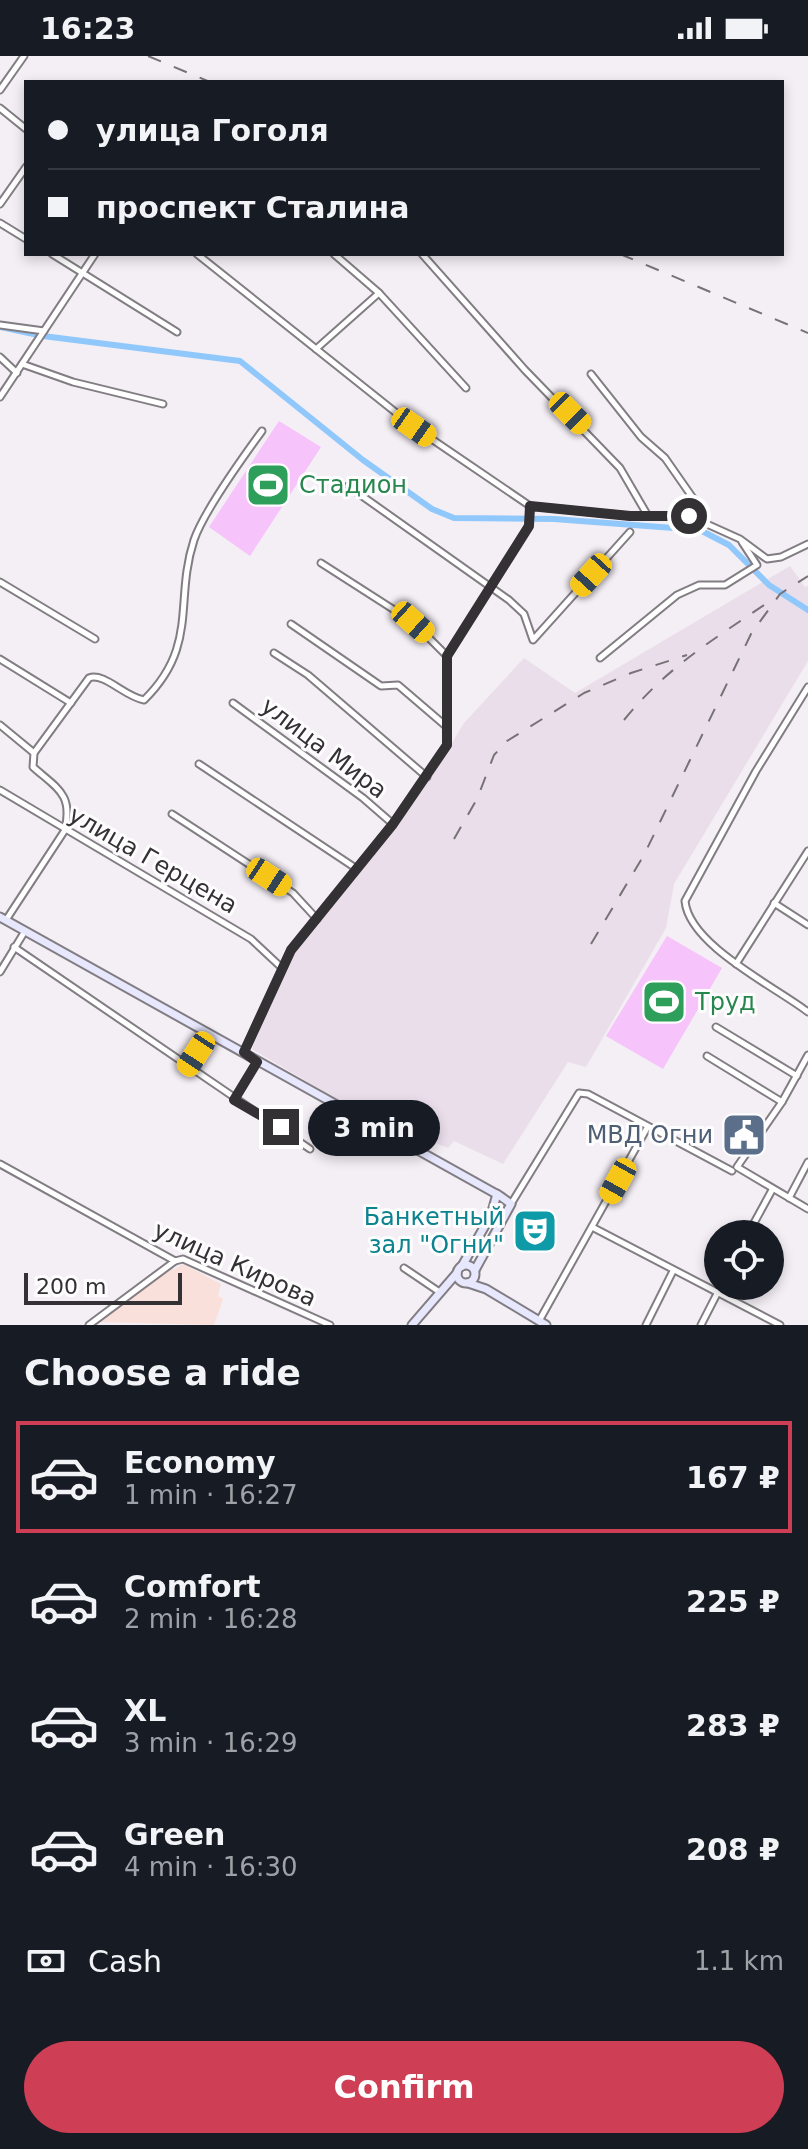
<!DOCTYPE html>
<meta charset="utf-8">
<style>
:root{--surface:#171b24;--page:#242831;--text:#f1f3f6;--muted:#9ea1a6;--line:#363941;--accent:#ce3e55}
body{margin:0;font-family:"DejaVu Sans",sans-serif;background:var(--page);color:var(--text);height:100vh;display:flex;flex-direction:column;font-size:30px;white-space:nowrap}
*{box-sizing:border-box;margin:0}
p{font-size:26px;color:var(--muted)}
.icon{flex:none;width:44px;height:44px;fill:none;stroke:currentColor;stroke-width:2;stroke-linecap:round;stroke-linejoin:round}
.map{position:relative;height:1269px;overflow:hidden}
.sheet{display:flex;flex-direction:column;background:var(--surface);flex:1}
.sheet>*{flex:none}
.banner{position:absolute;left:24px;top:24px;width:760px;height:176px;border-radius:0px;box-shadow:0 4px 12px #0003;display:grid;align-content:center;height:176px;padding:0 24px;background:var(--surface)}
.fabs{position:absolute;left:704px;top:1164px;display:grid;gap:16px}
.fabs a{display:grid;place-items:center;width:80px;height:80px;border-radius:50%;background:var(--surface);box-shadow:0 4px 12px #0003;font-size:40px}
.scale{position:absolute;left:24px;bottom:20px;width:158px;box-sizing:border-box;padding-left:8px;border:4px solid #343134;border-top:0;font-size:22px;line-height:28px;white-space:nowrap;color:#343134;-webkit-text-stroke:6px #fefdfe;paint-order:stroke}
.end{position:absolute;width:36px;height:36px;margin:-18px;border:10px solid #343134;background:#fff;box-shadow:0 0 0 4px #fff}
.from{border-radius:50%}
.bubble{position:absolute;height:56px;border-radius:28px;background:var(--surface);box-shadow:0 4px 12px #0003;font-size:26px;font-weight:800;line-height:56px;text-align:center}
.car{position:absolute;width:24px;height:48px;margin:-24px -12px;border-radius:10px;box-shadow:0 0 6px 2px #0007;background:linear-gradient(#f5c518 24%,#345 0 40%,#f5c518 0 76%,#345 0 86%,#f5c518 0)}
.banner b{display:flex;align-items:center;gap:28px;height:76px;font-size:30px}
.banner b+b{border-top:2px solid var(--line)}
.banner i{width:20px;height:20px;background:var(--text)}
ul{padding:0;list-style:none}
li{display:flex;align-items:center;gap:24px;height:112px;margin:0 16px 12px;padding:0 8px;border:4px solid transparent;border-radius:0px}
li div{flex:1}
li b{display:block;font-size:30px}
li em{font-style:normal;font-weight:800}
li.selected{border-color:var(--accent)}
li>.icon{width:72px;height:72px;stroke-width:1.5}
h2{padding:0 24px;font-size:36px;line-height:96px}
.pay{display:flex;align-items:center;gap:20px;height:88px;padding:0 24px;font-size:30px}
.pay p{margin-inline-start:auto}
.button{display:flex;gap:16px;margin-top:auto;padding:16px 24px}
.button a{flex:1;height:92px;border-radius:48px;background:var(--accent);color:#fff;font-size:32px;font-weight:800;line-height:92px;text-align:center}
.status{display:flex;justify-content:space-between;align-items:center;height:56px;padding:0 40px;background:var(--surface);direction:ltr}
.status svg{height:22px;fill:currentColor}
.map>svg:first-child{display:block}
.built{fill:#eadeea}
.education{fill:#fae0da}
.green{fill:#f6c3fa}
.lines{fill:none;stroke-linecap:round;stroke-linejoin:round}
.canal{stroke:#90c8fb;stroke-width:6}
.street-casing{stroke:#827d83;stroke-width:9}
.secondary-casing{stroke:#827d83;stroke-width:11}
.street{stroke:#fff;stroke-width:5}
.secondary{stroke:#e7e8fe;stroke-width:7}
.rail{stroke:#767276;stroke-width:2;stroke-dasharray:14 14;stroke-linecap:butt}
.route{stroke:#343134;stroke-width:10}
.labels{text-anchor:middle;dominant-baseline:central;stroke-width:6;stroke-linejoin:round;paint-order:stroke}
.leisure-label{font-size:24px;fill:#27864d;stroke:#fefdfe;text-anchor:start}
.street-label{font-size:24px;fill:#343134;stroke:#fefdfe}
.service-label{font-size:24px;fill:#4e5e75;stroke:#fefdfe;text-anchor:end}
.culture-label{font-size:24px;fill:#0d838f;stroke:#fefdfe;text-anchor:end}
</style>
<div class="status"><b>16:23</b><svg viewBox="0 0 49 12"><path d="M0 12V9h3v3zM5 12V6h3v6zM10 12V3h3v9zM15 12V0h3v12zM26 1h20v11H26zM47 4h2v5h-2z"/></svg></div>
<div class="map">
<svg width="808" height="1269" viewBox="0 0 808 1269">
<rect width="100%" height="100%" fill="#f4eef5"/>
<path class="built" d="M790,510L805,531L808,530V605L674,828L666,872L586,1011L568,1006L503,1108L454,1085L448,1092L433,1086L427,1096L252,993L290,899L430,723L464,667L524,602L575,637Z"/>
<path class="education" d="M183,1208L221,1228L218,1240L223,1243L214,1269L100,1266L172,1211L174,1214Z"/>
<g class="green">
<path d="M279,365L321,391L250,500L209,471Z"/>
<path d="M667,880L722,912L663,1013L606,980Z"/>
</g>
<g class="lines">
<path class="canal" d="M0,271L43,280L240,305L363,404L432,453L454,462L554,463L700,474L729,489L769,529L808,554"/>
<g class="street-casing">
<g id="street">
<path d="M0,34L24,0"/>
<path d="M0,52L26,73"/>
<path d="M0,148L26,111"/>
<path d="M0,167L26,183"/>
<path d="M52,198L177,276"/>
<path d="M197,198L414,371L530,450L630,460H689L740,483L767,503L781,501L808,488"/>
<path d="M334,198L379,237L466,332"/>
<path d="M422,198L525,314L620,412L648,460"/>
<path d="M0,269L44,275"/>
<path d="M316,293L379,237"/>
<path d="M0,301L17,317"/>
<path d="M22,308L73,326L163,348"/>
<path d="M591,318L641,381L665,402L695,445L689,460"/>
<path d="M0,341L95,198"/>
<path d="M348,430L509,544L524,558L533,584L630,476"/>
<path d="M321,507L413,566L447,600"/>
<path d="M0,526L95,583"/>
<path d="M291,568L381,630L398,629L447,671"/>
<path d="M274,597L308,619L427,721"/>
<path d="M600,602L677,539L699,529H725L757,509L742,486"/>
<path d="M0,603L71,647"/>
<path d="M808,631L756,715L685,845C689,889 774,930 808,956"/>
<path d="M233,647L363,742L393,768"/>
<path d="M0,669L34,697"/>
<path d="M199,708L357,813"/>
<path d="M0,734L251,883L282,912"/>
<path d="M172,758L293,837L317,863"/>
<path d="M774,847L808,869"/>
<path d="M6,864L65,774C73,738 58,733 33,711L34,697L89,622C104,616 125,641 144,644C199,590 174,545 194,484C204,455 243,401 262,375"/>
<path d="M14,891L310,1093"/>
<path d="M736,908L808,795"/>
<path d="M0,916L25,875"/>
<path d="M716,971L797,1020"/>
<path d="M244,996L291,894L393,768L447,689V600L529,470L530,450"/>
<path d="M808,999L782,1046L737,1111L808,1153"/>
<path d="M707,1000L782,1046"/>
<path d="M187,1012L209,977"/>
<path d="M234,1044L257,1006"/>
<path d="M0,1108L175,1205L183,1203L330,1269"/>
<path d="M789,1142L808,1106"/>
<path d="M511,1148L579,1037L588,1038L732,1115"/>
<path d="M592,1171L780,1269"/>
<path d="M748,1178L772,1134"/>
<path d="M404,1212L438,1235"/>
<path d="M539,1265L647,1072"/>
<path d="M89,1269L175,1205"/>
<path d="M646,1269L673,1215"/>
<path d="M701,1269L721,1230"/>
</g>
</g>
<g class="secondary-casing">
<g id="secondary">
<path d="M0,861L500,1140L511,1148L475,1214"/>
<circle cx="466" cy="1218" r="9"/>
<path d="M462,1210L491,1159L497,1138"/>
<path d="M468,1227L486,1233L546,1269"/>
<path d="M412,1269L457,1217"/>
</g>
</g>
<use href="#street" class="street"/>
<use href="#secondary" class="secondary"/>
<g class="rail">
<path d="M148,0L210,26"/>
<path d="M620,198L808,277"/>
<path d="M624,664C668,610 713,584 770,545"/>
<path d="M454,783L477,743L494,699L507,685L584,637L631,617L687,599"/>
<path d="M591,888L644,799L751,578L780,538L808,520"/>
</g>
</g>
<g class="lines">
<path class="route" d="M281,1071L234,1044L257,1006L244,996L291,894L393,768L447,689V600L529,470L530,450L630,460H689"/>
</g>
<defs>
<g id="stadium-square" transform="scale(2.3)"><rect x="-9" y="-9" width="18" height="18" rx="4" fill="#2e9e5b" stroke="#fefdfe"/><path d="M0-5a6.5 5 0 1 0 0 10a6.5 5 0 1 0 0-10ZM-3.5-1.8h7v3.6h-7Z" fill="#fff"/></g>
<g id="civic-square" transform="scale(2.3)"><rect x="-9" y="-9" width="18" height="18" rx="4" fill="#5c6f8a" stroke="#fefdfe"/><path d="M-.6-6.5H3V-4.5H.6V-3L4-1V1h2V6H-6V1h2V-1L-.6-3ZM-1.2 2.5V6h2.4V2.5Z" fill="#fff"/></g>
<g id="theatre-square" transform="scale(2.3)"><rect x="-9" y="-9" width="18" height="18" rx="4" fill="#0f9aa8" stroke="#fefdfe"/><path d="M-5-5.5Q0-4 5-5.5V0Q5 5 0 6Q-5 5-5 0ZM-3.3-2.5H-1v1.5H-3.3ZM1-2.5H3.3v1.5H1ZM-2.8 1Q0 5.5 2.8 1Z" fill="#fff"/></g>
</defs>
<g fill-rule="evenodd">
<use href="#stadium-square" x="268" y="429"/>
<use href="#stadium-square" x="664" y="946"/>
<use href="#civic-square" x="744" y="1079"/>
<use href="#theatre-square" x="535" y="1175"/>
</g>
<g class="labels">
<g class="leisure-label">
<text x="299" y="429">Стадион</text>
<text x="695" y="946">Труд</text>
</g>
<g class="street-label">
<text transform="translate(324 692) rotate(37)">улица Мира</text>
<text transform="translate(153 804) rotate(30)">улица Герцена</text>
<text transform="translate(235 1208) rotate(24)">улица Кирова</text>
</g>
<g class="service-label">
<text x="713" y="1079">МВД Огни</text>
</g>
<g class="culture-label">
<text x="504" y="1161">Банкетный<tspan x="504" dy="28">зал "Огни"</tspan></text>
</g>
</g>
</svg>
<div class="fabs">
<a><svg class="icon" aria-label="locate" viewBox="0 0 24 24"><circle cx="12" cy="12" r="6"/><path d="M12 2v4M12 18v4M2 12h4M18 12h4"/></svg></a>
</div>
<div class="scale">200 m</div>
<i class="end from" style="left:689px;top:460px"></i>
<i class="end" style="left:281px;top:1071px"></i>
<div class="bubble" style="left:308px;top:1044px;width:132px">3 min</div>
<i class="car" style="left:570px;top:357px;rotate:135deg"></i>
<i class="car" style="left:414px;top:371px;rotate:125deg"></i>
<i class="car" style="left:591px;top:519px;rotate:222deg"></i>
<i class="car" style="left:413px;top:566px;rotate:132deg"></i>
<i class="car" style="left:269px;top:821px;rotate:123deg"></i>
<i class="car" style="left:196px;top:998px;rotate:213deg"></i>
<i class="car" style="left:618px;top:1125px;rotate:209deg"></i>
<div class="banner">
<b><i class="from"></i>улица Гоголя</b>
<b><i></i>проспект Сталина</b>
</div>
</div>
<section class="sheet">
<h2>Choose a ride</h2>
<ul>
<li class="selected"><svg class="icon" aria-label="car" viewBox="0 0 24 24"><path d="M5 17H2v-5l4-1 3-4h7l3 4 3 1v5h-3M9 17h6M6 11h13"/><circle cx="7" cy="17" r="2"/><circle cx="17" cy="17" r="2"/></svg><div><b>Economy</b><p>1 min · 16:27</p></div><em>167 ₽</em></li>
<li><svg class="icon" aria-label="car" viewBox="0 0 24 24"><path d="M5 17H2v-5l4-1 3-4h7l3 4 3 1v5h-3M9 17h6M6 11h13"/><circle cx="7" cy="17" r="2"/><circle cx="17" cy="17" r="2"/></svg><div><b>Comfort</b><p>2 min · 16:28</p></div><em>225 ₽</em></li>
<li><svg class="icon" aria-label="car" viewBox="0 0 24 24"><path d="M5 17H2v-5l4-1 3-4h7l3 4 3 1v5h-3M9 17h6M6 11h13"/><circle cx="7" cy="17" r="2"/><circle cx="17" cy="17" r="2"/></svg><div><b>XL</b><p>3 min · 16:29</p></div><em>283 ₽</em></li>
<li><svg class="icon" aria-label="car" viewBox="0 0 24 24"><path d="M5 17H2v-5l4-1 3-4h7l3 4 3 1v5h-3M9 17h6M6 11h13"/><circle cx="7" cy="17" r="2"/><circle cx="17" cy="17" r="2"/></svg><div><b>Green</b><p>4 min · 16:30</p></div><em>208 ₽</em></li>
</ul>
<div class="pay"><svg class="icon" aria-label="cash" viewBox="0 0 24 24"><path d="M3 7h18v10H3z"/><circle cx="12" cy="12" r="2"/></svg>Cash<p>1.1 km</p></div>
<div class="button"><a>Confirm</a></div>
</section>
